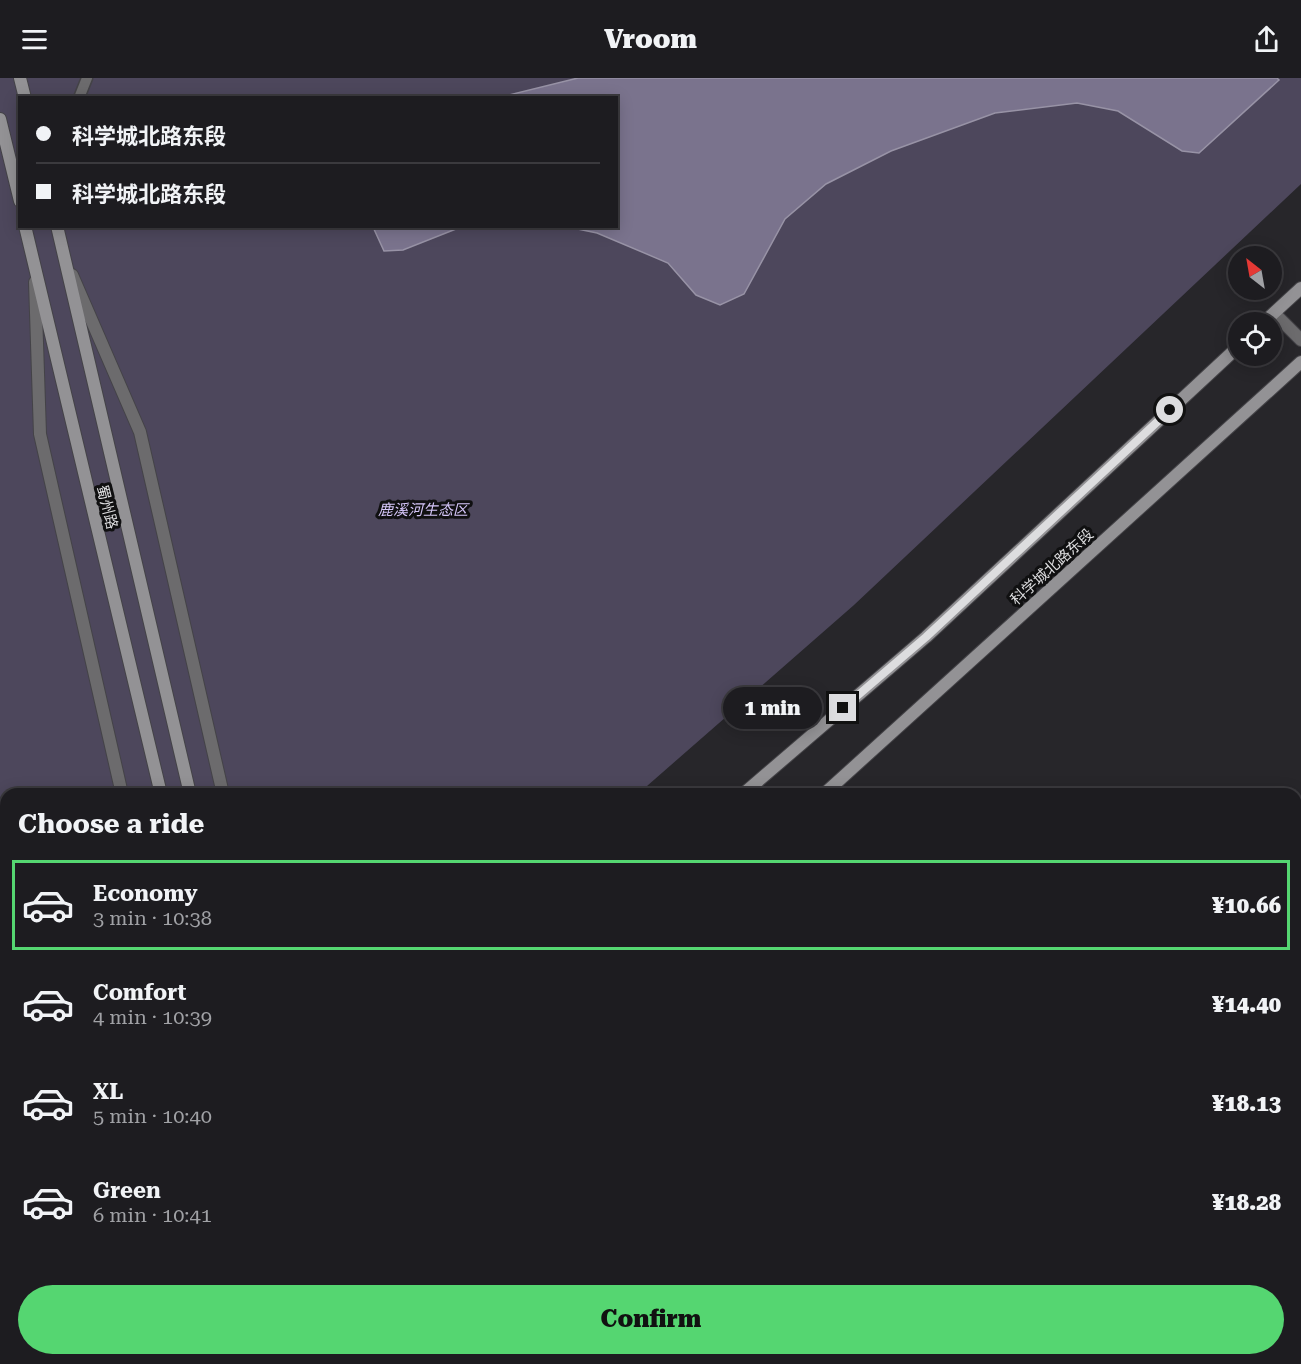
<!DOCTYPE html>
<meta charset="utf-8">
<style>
:root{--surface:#1d1c20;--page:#2a292d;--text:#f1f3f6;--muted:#a0a1a5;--line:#3b3a3e;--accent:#55d671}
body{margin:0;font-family:"Roboto Serif","Noto Sans SC",serif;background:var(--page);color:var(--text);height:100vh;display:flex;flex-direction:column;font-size:22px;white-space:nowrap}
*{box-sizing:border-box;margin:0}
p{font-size:20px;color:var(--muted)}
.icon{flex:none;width:33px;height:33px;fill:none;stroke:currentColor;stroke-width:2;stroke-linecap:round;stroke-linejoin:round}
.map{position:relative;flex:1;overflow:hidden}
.panel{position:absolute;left:0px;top:710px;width:1302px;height:578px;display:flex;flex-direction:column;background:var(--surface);border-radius:18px 18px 0 0;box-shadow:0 3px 15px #0003,0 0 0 2px var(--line)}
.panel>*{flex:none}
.hud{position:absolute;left:18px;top:18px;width:600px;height:132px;border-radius:0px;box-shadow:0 3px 15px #0003,0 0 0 2px var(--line);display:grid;align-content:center;height:132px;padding:0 18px;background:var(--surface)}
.needle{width:39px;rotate:329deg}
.fabs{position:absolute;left:1228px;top:168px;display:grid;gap:12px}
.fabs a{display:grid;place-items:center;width:54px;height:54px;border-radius:50%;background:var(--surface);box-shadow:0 3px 15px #0003,0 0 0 2px var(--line);font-size:30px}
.end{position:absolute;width:27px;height:27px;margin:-14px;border:8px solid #dddddf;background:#111;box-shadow:0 0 0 3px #111}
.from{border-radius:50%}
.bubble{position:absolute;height:42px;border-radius:21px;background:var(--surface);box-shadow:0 3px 15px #0003,0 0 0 2px var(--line);font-size:20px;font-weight:800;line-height:42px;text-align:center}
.hud b{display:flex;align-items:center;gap:21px;height:57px;font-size:22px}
.hud b+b{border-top:2px solid var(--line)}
.hud i{width:15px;height:15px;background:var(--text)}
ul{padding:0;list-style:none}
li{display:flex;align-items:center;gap:18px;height:90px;margin:0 12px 9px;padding:0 6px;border:3px solid transparent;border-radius:0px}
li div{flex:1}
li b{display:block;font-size:22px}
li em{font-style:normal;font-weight:800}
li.active{border-color:var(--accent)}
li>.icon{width:54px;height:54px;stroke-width:1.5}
h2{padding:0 18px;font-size:27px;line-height:72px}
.cta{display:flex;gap:12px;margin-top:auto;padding:12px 18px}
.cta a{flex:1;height:69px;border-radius:36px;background:var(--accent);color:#111;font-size:24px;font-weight:800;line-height:69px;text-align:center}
header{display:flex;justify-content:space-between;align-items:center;height:78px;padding:0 18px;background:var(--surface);font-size:27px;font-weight:800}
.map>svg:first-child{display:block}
.green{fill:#4d475c;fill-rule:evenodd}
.water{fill:#7a738d;stroke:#9893a6;stroke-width:1.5}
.building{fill:#b9b8bd}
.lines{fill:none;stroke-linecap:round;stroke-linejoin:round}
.secondary-tunnel{stroke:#424145;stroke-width:12;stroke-dasharray:12 6;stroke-linecap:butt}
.service-casing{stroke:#444347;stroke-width:13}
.minor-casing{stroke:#444347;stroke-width:14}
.tertiary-casing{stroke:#444347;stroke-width:14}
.secondary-casing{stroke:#444347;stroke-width:14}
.service{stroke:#6c6b6d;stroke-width:10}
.minor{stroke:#6c6b6d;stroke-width:12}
.tertiary{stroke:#6c6b6d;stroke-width:12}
.secondary{stroke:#939295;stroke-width:12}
.route{stroke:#dddddf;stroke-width:8}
.labels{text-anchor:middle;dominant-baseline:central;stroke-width:6;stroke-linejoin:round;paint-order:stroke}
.street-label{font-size:15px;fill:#dddddf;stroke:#101011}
.park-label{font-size:15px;font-style:italic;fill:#d4c5f8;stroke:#101011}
</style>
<header><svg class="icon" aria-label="menu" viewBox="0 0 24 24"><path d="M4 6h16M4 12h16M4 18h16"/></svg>Vroom<svg class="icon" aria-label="share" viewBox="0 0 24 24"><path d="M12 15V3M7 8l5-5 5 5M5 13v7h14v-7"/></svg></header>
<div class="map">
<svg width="1301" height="1286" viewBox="0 0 1301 1286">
<rect width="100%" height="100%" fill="#27262a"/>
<path class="green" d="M0,0H1301V106L854,527L639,715L6,716V1239L0,1243ZM20,20H616V148H20Z"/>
<g class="water">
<path d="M578,0H1277L1279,2L1199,75L1182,73L1118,33L1077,25L995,35L891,73L826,106L785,141L744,216L720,227L696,217L668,185L597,155L568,149L616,148V20L501,19Z"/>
<path d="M373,149H461L403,172L384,173Z"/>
</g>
<path class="building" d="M598,1281H782L785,1286H601Z"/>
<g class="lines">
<g class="secondary-tunnel">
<path d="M351,1281L354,1286"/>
<path d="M388,1281L390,1286"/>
</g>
<g class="service-casing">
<path id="service" d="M79,20L87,0"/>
</g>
<g class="minor-casing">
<g id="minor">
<path d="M1274,235L1301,262"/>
<path d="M1296,934L1301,931"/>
<path d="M1132,1281L1135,1286"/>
</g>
</g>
<g class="tertiary-casing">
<g id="tertiary">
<path d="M72,197L140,354L223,716"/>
<path d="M35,204L40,356L122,716"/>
<path d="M1296,1276L1301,1273"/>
<path d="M313,1281L316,1286"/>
<path d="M424,1281L427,1286"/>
<path d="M1278,1286L1287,1281"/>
</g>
</g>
<g class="secondary-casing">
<g id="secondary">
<path d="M20,0L25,20"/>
<path d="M0,41L20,123"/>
<path d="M25,148L161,716"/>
<path d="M57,148L190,716"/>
<path d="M1264,244L1301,210"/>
<path d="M743,716L926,559L1239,268"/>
<path d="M824,716L1301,284"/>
<path d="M40,1286L46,1281"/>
<path d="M127,1286L134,1281"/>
</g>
</g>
<use href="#service" class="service"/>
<use href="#minor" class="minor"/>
<use href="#tertiary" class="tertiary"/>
<use href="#secondary" class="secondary"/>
</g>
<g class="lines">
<path class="route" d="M843,630L926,559L1170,332"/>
</g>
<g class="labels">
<g class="street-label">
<text transform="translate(107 429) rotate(76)">蜀州路</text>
<text transform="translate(1052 489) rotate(-42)">科学城北路东段</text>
</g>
<g class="park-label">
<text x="423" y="432">鹿溪河生态区</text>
</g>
</g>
</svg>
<div class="fabs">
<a><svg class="needle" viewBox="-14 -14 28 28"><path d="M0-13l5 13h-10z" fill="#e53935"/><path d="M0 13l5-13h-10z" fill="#a0a1a5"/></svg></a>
<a><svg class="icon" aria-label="locate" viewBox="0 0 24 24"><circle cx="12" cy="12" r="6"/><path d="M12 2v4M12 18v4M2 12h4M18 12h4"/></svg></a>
</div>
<i class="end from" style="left:1170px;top:332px"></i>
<i class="end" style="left:843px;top:630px"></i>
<div class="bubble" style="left:723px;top:609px;width:99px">1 min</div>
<div class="hud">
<b><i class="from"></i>科学城北路东段</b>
<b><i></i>科学城北路东段</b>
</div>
<section class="panel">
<h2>Choose a ride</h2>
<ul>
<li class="active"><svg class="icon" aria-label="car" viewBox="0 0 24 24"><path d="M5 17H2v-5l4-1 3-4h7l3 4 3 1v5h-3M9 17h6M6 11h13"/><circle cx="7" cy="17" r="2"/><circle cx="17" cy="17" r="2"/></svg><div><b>Economy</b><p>3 min · 10:38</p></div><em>¥10.66</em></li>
<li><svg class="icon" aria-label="car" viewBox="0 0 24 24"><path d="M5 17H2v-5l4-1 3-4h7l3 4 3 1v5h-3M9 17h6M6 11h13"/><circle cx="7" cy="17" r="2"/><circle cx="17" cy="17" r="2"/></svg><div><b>Comfort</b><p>4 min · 10:39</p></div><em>¥14.40</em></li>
<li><svg class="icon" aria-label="car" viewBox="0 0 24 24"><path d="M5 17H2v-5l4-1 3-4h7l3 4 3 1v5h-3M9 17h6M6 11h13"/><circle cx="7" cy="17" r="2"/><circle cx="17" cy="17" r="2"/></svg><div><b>XL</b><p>5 min · 10:40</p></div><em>¥18.13</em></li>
<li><svg class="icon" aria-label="car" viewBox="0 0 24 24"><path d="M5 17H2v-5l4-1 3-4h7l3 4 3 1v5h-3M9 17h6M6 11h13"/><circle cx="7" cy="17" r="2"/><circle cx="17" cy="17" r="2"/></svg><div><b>Green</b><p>6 min · 10:41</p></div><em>¥18.28</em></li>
</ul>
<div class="cta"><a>Confirm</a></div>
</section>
</div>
